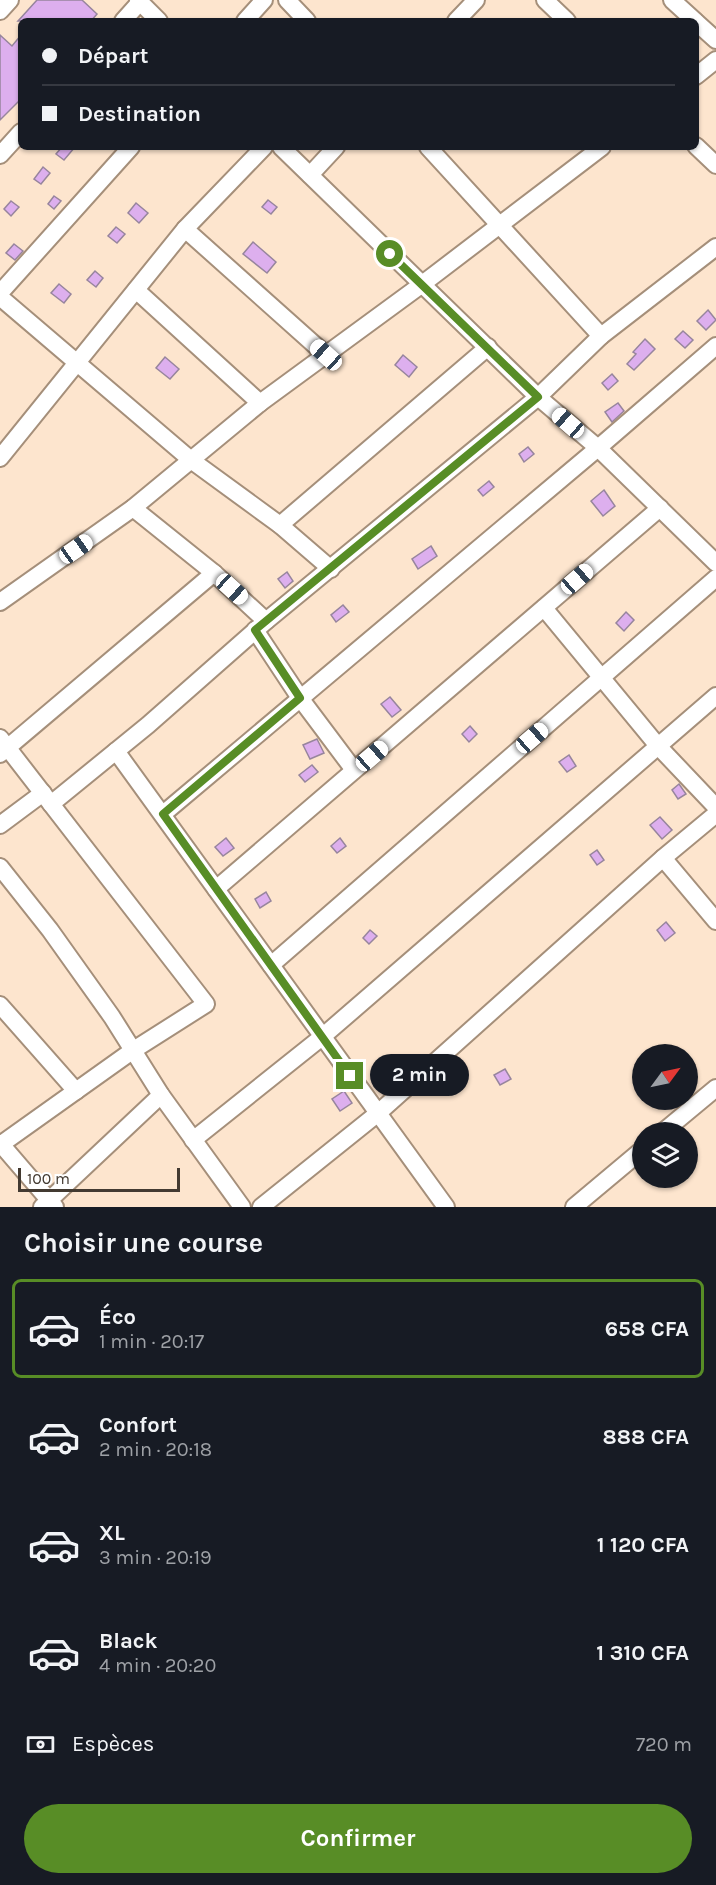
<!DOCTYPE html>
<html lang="fr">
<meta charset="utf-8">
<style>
:root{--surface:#171b24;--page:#20242c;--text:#f1f3f6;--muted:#9ea1a6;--line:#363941;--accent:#588d26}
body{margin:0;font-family:Karla,sans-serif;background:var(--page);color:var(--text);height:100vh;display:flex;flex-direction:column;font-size:22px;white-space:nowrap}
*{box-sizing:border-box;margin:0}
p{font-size:20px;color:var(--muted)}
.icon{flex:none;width:33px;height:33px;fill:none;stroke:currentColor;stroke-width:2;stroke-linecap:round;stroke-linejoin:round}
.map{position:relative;height:1207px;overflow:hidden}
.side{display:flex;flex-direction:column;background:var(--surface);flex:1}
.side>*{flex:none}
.banner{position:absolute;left:18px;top:18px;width:681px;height:132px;border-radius:9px;box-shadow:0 2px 4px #0004;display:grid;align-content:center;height:132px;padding:0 24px;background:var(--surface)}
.needle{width:39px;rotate:57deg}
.fabs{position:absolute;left:632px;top:1044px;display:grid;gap:12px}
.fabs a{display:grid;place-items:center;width:66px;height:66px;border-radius:50%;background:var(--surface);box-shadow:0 2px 4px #0004;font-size:30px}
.scale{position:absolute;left:18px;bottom:15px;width:162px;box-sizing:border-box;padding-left:6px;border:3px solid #433a31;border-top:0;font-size:16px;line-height:21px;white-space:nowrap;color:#433a31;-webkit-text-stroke:4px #fff;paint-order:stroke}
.end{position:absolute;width:27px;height:27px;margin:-14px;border:8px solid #588d26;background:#fff;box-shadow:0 0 0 3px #fff}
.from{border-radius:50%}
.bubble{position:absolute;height:42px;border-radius:21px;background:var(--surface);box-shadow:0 2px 4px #0004;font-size:20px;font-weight:700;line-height:42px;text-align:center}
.car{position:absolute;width:18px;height:36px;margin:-18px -9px;border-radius:8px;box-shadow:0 0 4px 2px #0007;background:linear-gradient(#fff 24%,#345 0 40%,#fff 0 76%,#345 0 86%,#fff 0)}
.banner b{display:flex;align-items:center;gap:21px;height:57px;font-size:22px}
.banner b+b{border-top:2px solid var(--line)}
.banner i{width:15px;height:15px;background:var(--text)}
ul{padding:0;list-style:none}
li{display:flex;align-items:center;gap:18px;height:99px;margin:0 12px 9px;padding:0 12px;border:3px solid transparent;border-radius:9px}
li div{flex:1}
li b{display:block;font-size:22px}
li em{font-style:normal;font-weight:700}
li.selected{border-color:var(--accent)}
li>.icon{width:54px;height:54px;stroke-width:1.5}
h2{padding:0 24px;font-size:27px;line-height:72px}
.pay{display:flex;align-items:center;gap:15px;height:66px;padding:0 24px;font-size:22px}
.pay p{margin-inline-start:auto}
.action{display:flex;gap:12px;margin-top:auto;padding:12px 24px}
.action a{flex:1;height:69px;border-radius:36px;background:var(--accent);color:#fff;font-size:24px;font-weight:700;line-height:69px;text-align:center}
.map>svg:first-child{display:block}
.building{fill:#ddafee;stroke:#97859d;stroke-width:1.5}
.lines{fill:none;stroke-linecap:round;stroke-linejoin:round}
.minor-casing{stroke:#a58f7a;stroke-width:20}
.minor{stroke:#fff;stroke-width:16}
.route{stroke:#588d26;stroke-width:8}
</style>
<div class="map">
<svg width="716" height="1207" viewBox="0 0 716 1207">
<rect width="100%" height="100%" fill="#fde5ce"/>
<g class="building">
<path d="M37,0H82L97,14L91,21H18Z"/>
<path d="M0,35L12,46L21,35V99L0,120Z"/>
<path d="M62,147H75L64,160L56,154Z"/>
<path d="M43,167L50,173L41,184L34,179Z"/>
<path d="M54,196L61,201L54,209L48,204Z"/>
<path d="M268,200L277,207L271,214L262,207Z"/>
<path d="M11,201L19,207L11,216L4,209Z"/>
<path d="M136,203L148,213L139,223L128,213Z"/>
<path d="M116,227L125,234L117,243L108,236Z"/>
<path d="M253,242L276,262L267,273L243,254Z"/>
<path d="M14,244L23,251L15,260L6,253Z"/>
<path d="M95,271L103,278L96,287L87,280Z"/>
<path d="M59,284L71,294L64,303L51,293Z"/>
<path d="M708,310L716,320L706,330L697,321Z"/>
<path d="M683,331L693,340L685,348L675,339Z"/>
<path d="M645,339L655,349L634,370L627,364L636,354L633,352Z"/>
<path d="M403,355L417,367L409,377L395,365Z"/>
<path d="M165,357L179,369L170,379L156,368Z"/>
<path d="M612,374L618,381L608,390L602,383Z"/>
<path d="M618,403L624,411L612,422L605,412Z"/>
<path d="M528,447L534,454L524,462L519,454Z"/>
<path d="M489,481L494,487L483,496L478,490Z"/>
<path d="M604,490L615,506L603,516L591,501Z"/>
<path d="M431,546L437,556L418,569L412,559Z"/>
<path d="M287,572L293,581L285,588L278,579Z"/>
<path d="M343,605L349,612L336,622L331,615Z"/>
<path d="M626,612L634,620L624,631L616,623Z"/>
<path d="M390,697L401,710L392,717L381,704Z"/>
<path d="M470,726L477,734L469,742L462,734Z"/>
<path d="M317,739L324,753L310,759L303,745Z"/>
<path d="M569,755L576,766L567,772L559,762Z"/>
<path d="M312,765L318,772L305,782L299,775Z"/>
<path d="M679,784L686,794L678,799L672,790Z"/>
<path d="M660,817L672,830L662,839L650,825Z"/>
<path d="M226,838L234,848L223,856L215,847Z"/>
<path d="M340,838L346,846L337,853L331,846Z"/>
<path d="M597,850L604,860L597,865L590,855Z"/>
<path d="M266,892L271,901L260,908L255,899Z"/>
<path d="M666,922L675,933L665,941L657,930Z"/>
<path d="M370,930L377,936L369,944L363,938Z"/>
<path d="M505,1069L511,1079L500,1085L494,1075Z"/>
<path d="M344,1091L352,1103L340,1111L332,1099Z"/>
</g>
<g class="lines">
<g class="minor-casing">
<g id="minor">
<path d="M138,0L159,21"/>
<path d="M287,0L307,21"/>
<path d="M545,0L567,21"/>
<path d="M672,0L695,21"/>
<path d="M0,11L10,0"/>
<path d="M123,21L140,2"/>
<path d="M245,21L264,0"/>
<path d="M456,21L476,0"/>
<path d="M696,22L716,40"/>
<path d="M696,76L716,60"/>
<path d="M696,146L716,165"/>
<path d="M281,147L538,397L598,448L716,563"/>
<path d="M428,147L601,336"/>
<path d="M0,155L21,132"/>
<path d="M310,175L336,147"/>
<path d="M185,229L326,355"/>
<path d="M136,290L260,403"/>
<path d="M0,293L131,147"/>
<path d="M0,297L191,460L280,525L331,569"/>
<path d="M0,458L185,229L264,147"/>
<path d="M133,508L214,573L266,621"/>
<path d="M280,525L488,347"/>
<path d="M0,602L133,508L260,403L421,285L602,147"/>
<path d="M544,608L658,746L716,807"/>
<path d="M255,630L300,698L354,770"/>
<path d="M0,738L206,1004L132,1051L0,1145"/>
<path d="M116,751L446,1207"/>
<path d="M0,754L214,573"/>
<path d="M51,804L148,725L266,621L538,397L601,336L716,247"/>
<path d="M163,814L598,448L716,346"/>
<path d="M0,825L43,793"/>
<path d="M663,858L716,921"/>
<path d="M0,867L50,930L112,1017L161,1095L242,1207"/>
<path d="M216,889L660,508"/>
<path d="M271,965L716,578"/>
<path d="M0,1005L76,1091"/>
<path d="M663,1132L716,1088"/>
<path d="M193,1140L322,1037L716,696"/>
<path d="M0,1143L55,1207"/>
<path d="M42,1207L161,1095"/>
<path d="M261,1207L377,1114L663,858L716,814"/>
<path d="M574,1207L642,1150"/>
</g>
</g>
<use href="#minor" class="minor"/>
</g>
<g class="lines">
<path class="route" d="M350,1076L163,814L300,698L255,630L538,397L390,254"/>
</g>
</svg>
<div class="fabs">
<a><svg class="needle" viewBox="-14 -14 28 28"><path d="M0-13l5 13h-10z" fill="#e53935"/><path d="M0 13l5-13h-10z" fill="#9ea1a6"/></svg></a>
<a><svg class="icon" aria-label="layers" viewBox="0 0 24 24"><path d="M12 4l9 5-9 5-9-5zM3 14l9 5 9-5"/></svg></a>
</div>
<div class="scale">100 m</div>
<i class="end from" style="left:390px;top:254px"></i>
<i class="end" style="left:350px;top:1076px"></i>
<div class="bubble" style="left:370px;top:1054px;width:99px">2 min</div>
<i class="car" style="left:326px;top:355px;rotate:312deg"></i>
<i class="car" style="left:568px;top:423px;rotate:311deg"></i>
<i class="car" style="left:76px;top:549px;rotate:55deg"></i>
<i class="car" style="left:577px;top:579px;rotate:49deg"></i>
<i class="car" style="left:232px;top:589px;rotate:132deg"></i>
<i class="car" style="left:532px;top:738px;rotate:49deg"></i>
<i class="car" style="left:372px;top:756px;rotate:49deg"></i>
<div class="banner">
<b><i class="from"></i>Départ</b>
<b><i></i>Destination</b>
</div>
</div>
<section class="side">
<h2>Choisir une course</h2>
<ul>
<li class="selected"><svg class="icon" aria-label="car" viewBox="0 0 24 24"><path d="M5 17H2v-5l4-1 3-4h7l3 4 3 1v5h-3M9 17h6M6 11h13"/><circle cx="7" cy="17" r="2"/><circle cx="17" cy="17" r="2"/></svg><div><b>Éco</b><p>1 min · 20:17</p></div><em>658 CFA</em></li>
<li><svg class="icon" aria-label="car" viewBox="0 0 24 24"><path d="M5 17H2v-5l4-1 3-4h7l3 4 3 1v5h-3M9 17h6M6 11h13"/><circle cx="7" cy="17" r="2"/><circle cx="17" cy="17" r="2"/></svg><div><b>Confort</b><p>2 min · 20:18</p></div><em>888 CFA</em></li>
<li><svg class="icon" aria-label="car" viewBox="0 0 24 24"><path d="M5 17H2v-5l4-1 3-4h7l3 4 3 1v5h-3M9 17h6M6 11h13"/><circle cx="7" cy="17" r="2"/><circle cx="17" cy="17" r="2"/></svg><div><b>XL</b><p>3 min · 20:19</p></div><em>1 120 CFA</em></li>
<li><svg class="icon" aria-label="car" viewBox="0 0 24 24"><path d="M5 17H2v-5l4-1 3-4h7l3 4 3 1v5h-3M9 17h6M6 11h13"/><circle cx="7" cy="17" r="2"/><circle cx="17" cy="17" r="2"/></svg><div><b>Black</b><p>4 min · 20:20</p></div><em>1 310 CFA</em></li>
</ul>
<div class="pay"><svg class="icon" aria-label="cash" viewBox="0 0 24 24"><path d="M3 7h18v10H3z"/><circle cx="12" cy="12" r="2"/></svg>Espèces<p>720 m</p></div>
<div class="action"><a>Confirmer</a></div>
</section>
